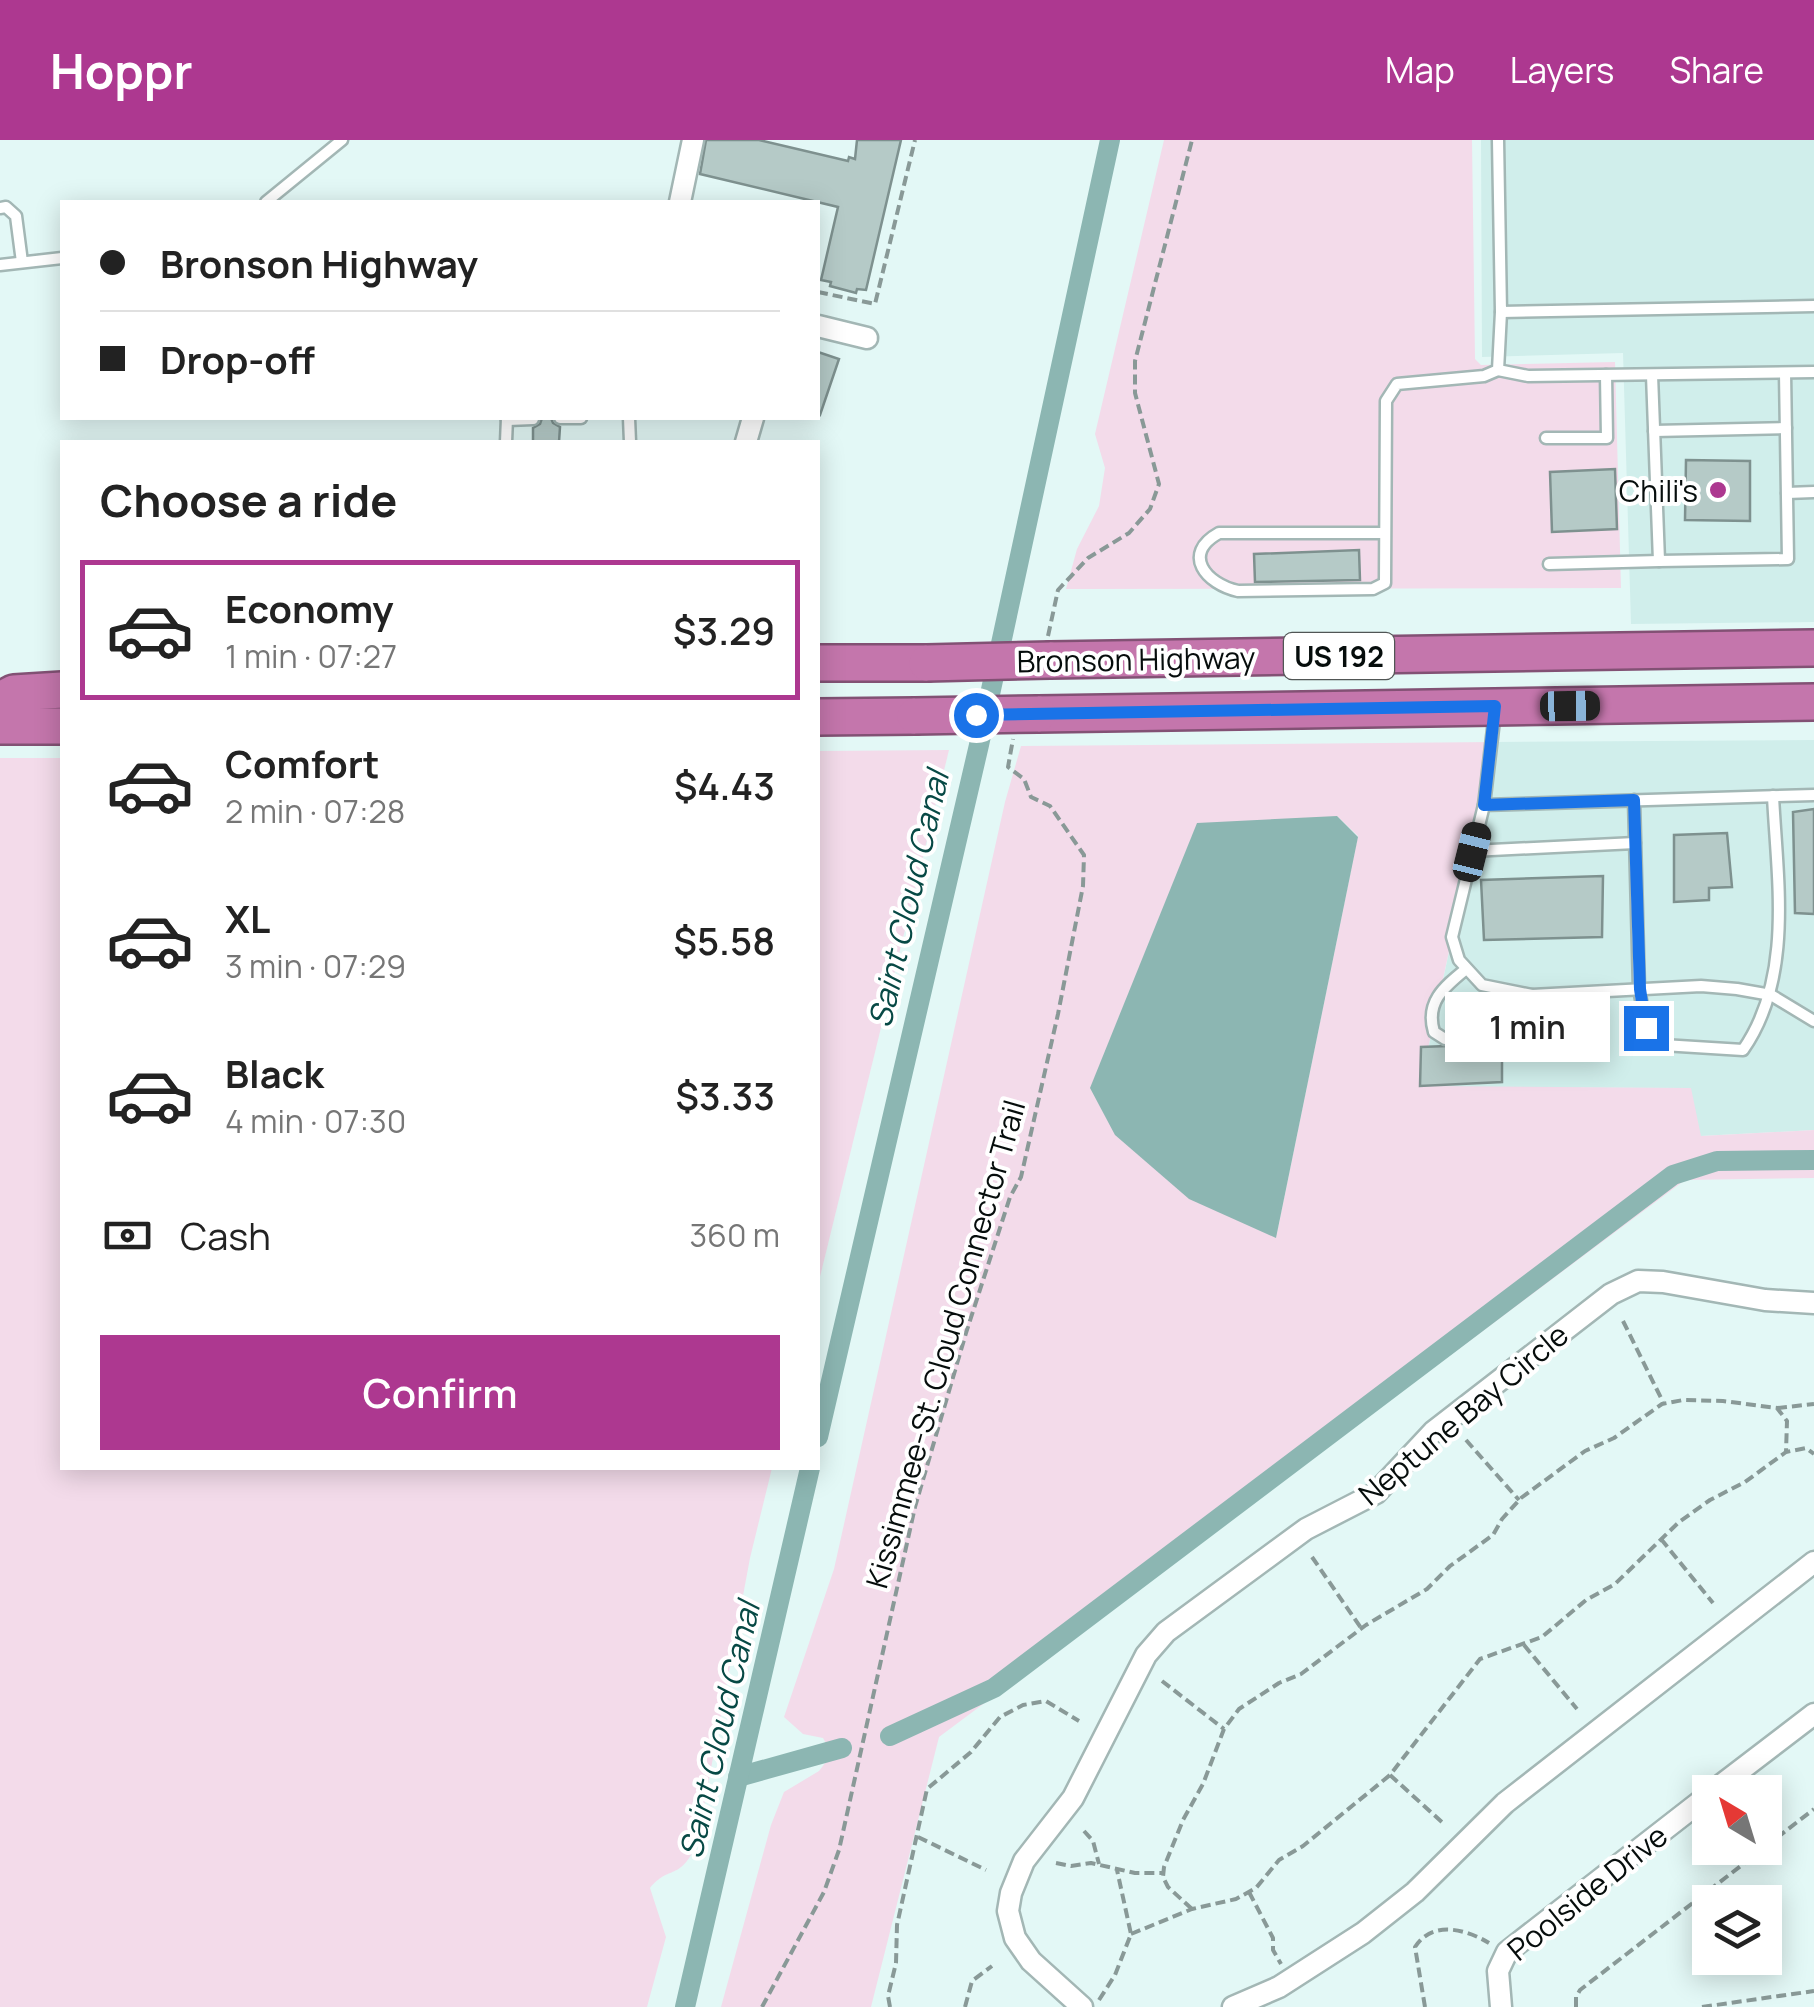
<!DOCTYPE html>
<meta charset="utf-8">
<style>
:root{--surface:#fff;--page:#f2f2f2;--text:#222;--muted:#767676;--line:#e0e0e0;--accent:#ad3890}
body{margin:0;font-family:Manrope,sans-serif;background:var(--page);color:var(--text);height:100vh;display:flex;flex-direction:column;font-size:38px;white-space:nowrap}
*{box-sizing:border-box;margin:0}
p{font-size:32px;color:var(--muted)}
.icon{flex:none;width:55px;height:55px;fill:none;stroke:currentColor;stroke-width:2;stroke-linecap:round;stroke-linejoin:round}
.map{position:relative;flex:1;overflow:hidden}
.side{position:absolute;left:60px;top:300px;width:760px;height:1030px;display:flex;flex-direction:column;background:var(--surface);border-radius:0px;box-shadow:0 5px 25px #0003}
.side>*{flex:none}
.banner{position:absolute;left:60px;top:60px;width:760px;height:220px;border-radius:0px;box-shadow:0 5px 25px #0003;display:grid;align-content:center;height:220px;padding:0 40px;background:var(--surface)}
.needle{width:65px;rotate:322deg}
.controls{position:absolute;left:1692px;top:1635px;display:grid;gap:20px}
.controls a{display:grid;place-items:center;width:90px;height:90px;border-radius:0px;background:var(--surface);box-shadow:0 5px 25px #0003;font-size:50px}
.end{position:absolute;width:45px;height:45px;margin:-22px;border:12px solid #1a73e8;background:#fff;box-shadow:0 0 0 5px #fff}
.from{border-radius:50%}
.bubble{position:absolute;height:70px;border-radius:0px;background:var(--surface);box-shadow:0 5px 25px #0003;font-size:32px;font-weight:600;line-height:70px;text-align:center}
.car{position:absolute;width:30px;height:60px;margin:-30px -15px;border-radius:12px;box-shadow:0 0 8px 2px #0007;background:linear-gradient(#222 24%,#8ab4d8 0 40%,#222 0 76%,#8ab4d8 0 86%,#222 0)}
.banner b{display:flex;align-items:center;gap:35px;height:95px;font-size:38px}
.banner b+b{border-top:2px solid var(--line)}
.banner i{width:25px;height:25px;background:var(--text)}
ul{padding:0;list-style:none}
li{display:flex;align-items:center;gap:30px;height:140px;margin:0 20px 15px;padding:0 20px;border:5px solid transparent;border-radius:0px}
li div{flex:1}
li b{display:block;font-size:38px}
li em{font-style:normal;font-weight:600}
li.on{border-color:var(--accent)}
li>.icon{width:90px;height:90px;stroke-width:1.5}
h2{padding:0 40px;font-size:45px;line-height:120px}
.pay{display:flex;align-items:center;gap:25px;height:110px;padding:0 40px;font-size:38px}
.pay p{margin-inline-start:auto}
.primary-button{display:flex;gap:20px;margin-top:auto;padding:20px 40px}
.primary-button a{flex:1;height:115px;border-radius:0px;background:var(--accent);color:#fff;font-size:40px;font-weight:600;line-height:115px;text-align:center}
header{display:flex;align-items:center;gap:60px;box-sizing:border-box;height:140px;padding:0 50px;background:var(--accent);color:#fff}
header strong{font-size:48px}
nav{display:flex;gap:55px;margin-inline-start:auto;font-size:35px}
.map>svg:first-child{display:block}
.built{fill:#d0eeeb}
.green{fill:#f3dbea;fill-rule:evenodd}
.water{fill:#8cb6b2}
.lines{fill:none;stroke-linecap:round;stroke-linejoin:round}
.canal{stroke:#8cb6b2;stroke-width:20}
.building{fill:#b5cac7;stroke:#7e918f;stroke-width:2.5}
.lane-casing{stroke:#a3b7b5;stroke-width:15}
.street-casing{stroke:#a3b7b5;stroke-width:25}
.highway-casing{stroke:#825174;stroke-width:40}
.path{stroke:#899997;stroke-width:4;stroke-dasharray:10 5;stroke-linecap:butt}
.lane{stroke:#fff;stroke-width:10}
.street{stroke:#fff;stroke-width:20}
.highway{stroke:#c476ac;stroke-width:35}
.highway-bridge-casing{stroke:#825174;stroke-width:40;stroke-linecap:butt}
.highway-bridge{stroke:#c476ac;stroke-width:35}
.route{stroke:#1a73e8;stroke-width:12}
.poi-dot{fill:#ad3890;stroke:#fff;stroke-width:4}
.labels{text-anchor:middle;dominant-baseline:central;stroke-width:8;stroke-linejoin:round;paint-order:stroke}
.shield{fill:#fff;stroke:#515655;stroke-width:2.5}
.shield-label{font-size:28px;font-weight:bold;fill:#060d0c}
.poi-label{font-size:30px;fill:#060d0c;stroke:#fff;text-anchor:end}
.street-label{font-size:30px;fill:#060d0c;stroke:#fff}
.water-label{font-size:32px;font-style:italic;fill:#074945;stroke:#fff}
</style>
<header>
<strong>Hoppr</strong>
<nav><a>Map</a><a>Layers</a><a>Share</a></nav>
</header>
<div class="map">
<svg width="1814" height="1867" viewBox="0 0 1814 1867">
<rect width="100%" height="100%" fill="#e3f8f6"/>
<g class="built">
<path d="M1481,0H1814V482L1631,484L1623,213L1482,217Z"/>
<path d="M1814,600V990L1700,996L1690,948L1420,947L1494,602Z"/>
</g>
<g class="green">
<path d="M1164,0H1472L1475,219L1481,225L1615,222L1621,448L1066,449L1077,409L1099,366L1105,328L1095,294Z"/>
<path d="M1494,602L1420,946L1691,948L1701,996L1814,990V1038L1685,1040L939,1597L871,1867H721L771,1685L784,1652L819,1631L832,1614L823,1598L803,1594L784,1577L834,1429L1005,662L1021,606ZM1337,676L1358,696L1276,1098Z"/>
<path d="M949,610L818,1145V611Z"/>
<path d="M0,618H62V1328H772L750,1418L697,1704C679,1742 670,1724 650,1748L666,1797L647,1867H0Z"/>
</g>
<path class="water" d="M1337,676L1358,697L1276,1098L1189,1059L1115,995L1090,948L1197,683Z"/>
<g class="lines">
<g class="canal">
<path d="M818,1297L979,605L1110,0"/>
<path d="M890,1596L994,1548L1673,1035L1717,1021L1814,1020"/>
<path d="M738,1637L842,1608"/>
<path d="M685,1867L810,1328"/>
</g>
</g>
<g class="building">
<path d="M706,0H759L848,21L849,17L855,19L857,0H901L866,150L857,149L856,153L830,146L831,142L821,140L838,67L700,34Z"/>
<path d="M818,212L839,219L820,275L818,274Z"/>
<path d="M542,278H551L553,283L560,287L559,302H533V288L540,284Z"/>
<path d="M1686,320L1750,321V381L1685,380Z"/>
<path d="M1615,329L1617,389L1552,392L1550,332Z"/>
<path d="M1359,410L1360,440L1255,442L1254,414Z"/>
<path d="M1814,669V774L1795,773L1793,672Z"/>
<path d="M1727,693L1732,747L1709,748V760L1674,762V695Z"/>
<path d="M1603,736L1602,797L1484,800L1481,740Z"/>
<path d="M1502,904V942L1420,946L1421,907Z"/>
</g>
<g class="lines">
<g class="lane-casing">
<g id="lane">
<path d="M1498,0L1501,172L1814,166"/>
<path d="M266,62L342,0"/>
<path d="M0,68L6,67L16,76L22,122"/>
<path d="M0,125L62,118"/>
<path d="M1498,230L1528,236L1814,232"/>
<path d="M1652,235L1659,421L1788,419L1785,233"/>
<path d="M560,278H581"/>
<path d="M629,278L630,302"/>
<path d="M507,280L533,279"/>
<path d="M1654,291L1786,288"/>
<path d="M1546,298H1607L1606,235"/>
<path d="M506,302L507,278"/>
<path d="M1787,353L1814,352"/>
<path d="M1385,393H1219C1181,414 1206,444 1238,451L1373,449L1385,443L1386,261L1397,244L1484,236L1498,230L1501,172"/>
<path d="M1549,424L1659,421"/>
<path d="M1495,572L1484,665L1814,655"/>
<path d="M1634,660L1639,849L1646,887L1663,905L1743,910C1794,837 1777,739 1773,656"/>
<path d="M1484,665L1452,797L1459,820L1482,845L1532,855L1701,846L1737,849L1771,855L1814,881"/>
<path d="M1472,711L1635,703"/>
<path d="M1466,829C1444,847 1425,862 1434,892L1445,899L1495,895"/>
<path d="M1532,855L1535,907H1599"/>
</g>
</g>
<g class="street-casing">
<g id="street">
<path d="M680,62L693,0"/>
<path d="M818,186L867,198"/>
<path d="M746,302L753,278"/>
<path d="M1712,1652L1814,1574"/>
<path d="M1082,1867L1031,1821L1015,1798L1008,1771L1011,1753L1024,1721L1073,1658L1146,1515L1166,1492L1306,1389L1376,1353L1433,1292L1611,1154L1638,1141L1663,1142L1765,1160L1814,1163"/>
<path d="M1233,1867L1279,1847L1363,1793L1415,1752L1505,1663L1814,1422"/>
<path d="M1501,1867L1498,1831L1507,1812L1710,1654"/>
</g>
</g>
<g class="highway-casing">
<g id="highway">
<path d="M1050,520L1814,508"/>
<path d="M818,523H927"/>
<path d="M0,560L14,553L62,550"/>
<path d="M1038,574L1814,562"/>
<path d="M818,577L915,576"/>
<path d="M0,586H62"/>
</g>
</g>
<g class="path">
<path d="M818,152L875,164L915,0"/>
<path d="M1048,496L1058,450L1088,418L1129,393L1150,369L1159,344L1135,253V221L1192,0"/>
<path d="M1623,1181L1663,1262"/>
<path d="M1777,1268L1814,1264"/>
<path d="M1466,1300L1519,1360"/>
<path d="M1661,1399L1713,1463"/>
<path d="M1312,1417L1361,1488"/>
<path d="M1524,1505L1577,1569"/>
<path d="M1162,1541L1224,1589"/>
<path d="M1390,1635L1444,1684"/>
<path d="M1084,1691L1093,1701L1099,1724"/>
<path d="M918,1697L986,1730"/>
<path d="M1765,1707L1814,1669"/>
<path d="M1056,1723L1071,1726L1091,1723L1135,1733H1163"/>
<path d="M1249,1752L1273,1798V1810L1281,1824"/>
<path d="M1192,1769L1168,1747L1163,1737L1164,1727L1183,1680L1203,1644L1224,1589L1239,1569L1279,1543L1301,1534L1366,1485L1427,1449L1450,1426L1493,1395L1502,1379L1521,1358L1585,1311L1614,1298L1662,1264L1683,1260L1723,1261L1777,1268L1787,1281L1786,1312"/>
<path d="M1131,1794L1192,1769L1236,1759L1256,1748L1279,1720L1303,1706L1390,1635L1480,1519L1542,1497L1586,1460L1615,1444L1679,1382L1710,1360L1745,1342L1786,1312L1806,1308L1814,1314"/>
<path d="M1099,1860L1115,1835L1131,1794L1117,1730"/>
<path d="M762,1867L824,1752L839,1710L915,1367L966,1193L1010,1057L1021,1037L1058,874L1083,746L1084,715L1050,666L1031,657L1024,639L1008,627L1013,599"/>
<path d="M890,1867L888,1856L896,1823L897,1785L927,1649L971,1612L1000,1577L1023,1565L1046,1561L1079,1581"/>
<path d="M965,1867L972,1841L992,1826"/>
<path d="M1425,1867L1415,1807C1432,1780 1466,1789 1489,1803"/>
<path d="M1576,1867V1857L1580,1850L1764,1708"/>
<path d="M1702,1867L1814,1851"/>
</g>
<use href="#lane" class="lane"/>
<use href="#street" class="street"/>
<use href="#highway" class="highway"/>
<g class="highway-bridge-casing">
<g id="highway-bridge">
<path d="M927,523L1050,520"/>
<path d="M915,576L1038,574"/>
</g>
</g>
<use href="#highway-bridge" class="highway-bridge"/>
</g>
<g class="lines">
<path class="route" d="M976,575L1495,566L1484,665L1634,660L1640,849L1646,888"/>
</g>
<circle class="poi-dot" cx="1718" cy="350" r="10"/>
<g class="labels">
<rect class="shield" x="1284" y="493" width="110" height="46" rx="8"/>
<g class="shield-label">
<text x="1339" y="516">US 192</text>
</g>
<g class="poi-label">
<text x="1698" y="350">Chili's</text>
</g>
<g class="street-label">
<text transform="translate(1136 519) rotate(-1)">Bronson Highway</text>
<text transform="translate(945 1204) rotate(-74)">Kissimmee-St. Cloud Connector Trail</text>
<text transform="translate(1463 1274) rotate(-40)">Neptune Bay Circle</text>
<text transform="translate(1587 1752) rotate(-39)">Poolside Drive</text>
</g>
<g class="water-label">
<text transform="translate(908 759) rotate(-77)">Saint Cloud Canal</text>
<text transform="translate(719 1590) rotate(-77)">Saint Cloud Canal</text>
</g>
</g>
</svg>
<div class="controls">
<a><svg class="needle" viewBox="-14 -14 28 28"><path d="M0-13l5 13h-10z" fill="#e53935"/><path d="M0 13l5-13h-10z" fill="#767676"/></svg></a>
<a><svg class="icon" aria-label="layers" viewBox="0 0 24 24"><path d="M12 4l9 5-9 5-9-5zM3 14l9 5 9-5"/></svg></a>
</div>
<i class="end from" style="left:976px;top:575px"></i>
<i class="end" style="left:1646px;top:888px"></i>
<div class="bubble" style="left:1445px;top:852px;width:165px">1 min</div>
<i class="car" style="left:1570px;top:566px;rotate:89deg"></i>
<i class="car" style="left:1472px;top:712px;rotate:14deg"></i>
<div class="banner">
<b><i class="from"></i>Bronson Highway</b>
<b><i></i>Drop-off</b>
</div>
<section class="side">
<h2>Choose a ride</h2>
<ul>
<li class="on"><svg class="icon" aria-label="car" viewBox="0 0 24 24"><path d="M5 17H2v-5l4-1 3-4h7l3 4 3 1v5h-3M9 17h6M6 11h13"/><circle cx="7" cy="17" r="2"/><circle cx="17" cy="17" r="2"/></svg><div><b>Economy</b><p>1 min · 07:27</p></div><em>$3.29</em></li>
<li><svg class="icon" aria-label="car" viewBox="0 0 24 24"><path d="M5 17H2v-5l4-1 3-4h7l3 4 3 1v5h-3M9 17h6M6 11h13"/><circle cx="7" cy="17" r="2"/><circle cx="17" cy="17" r="2"/></svg><div><b>Comfort</b><p>2 min · 07:28</p></div><em>$4.43</em></li>
<li><svg class="icon" aria-label="car" viewBox="0 0 24 24"><path d="M5 17H2v-5l4-1 3-4h7l3 4 3 1v5h-3M9 17h6M6 11h13"/><circle cx="7" cy="17" r="2"/><circle cx="17" cy="17" r="2"/></svg><div><b>XL</b><p>3 min · 07:29</p></div><em>$5.58</em></li>
<li><svg class="icon" aria-label="car" viewBox="0 0 24 24"><path d="M5 17H2v-5l4-1 3-4h7l3 4 3 1v5h-3M9 17h6M6 11h13"/><circle cx="7" cy="17" r="2"/><circle cx="17" cy="17" r="2"/></svg><div><b>Black</b><p>4 min · 07:30</p></div><em>$3.33</em></li>
</ul>
<div class="pay"><svg class="icon" aria-label="cash" viewBox="0 0 24 24"><path d="M3 7h18v10H3z"/><circle cx="12" cy="12" r="2"/></svg>Cash<p>360 m</p></div>
<div class="primary-button"><a>Confirm</a></div>
</section>
</div>
